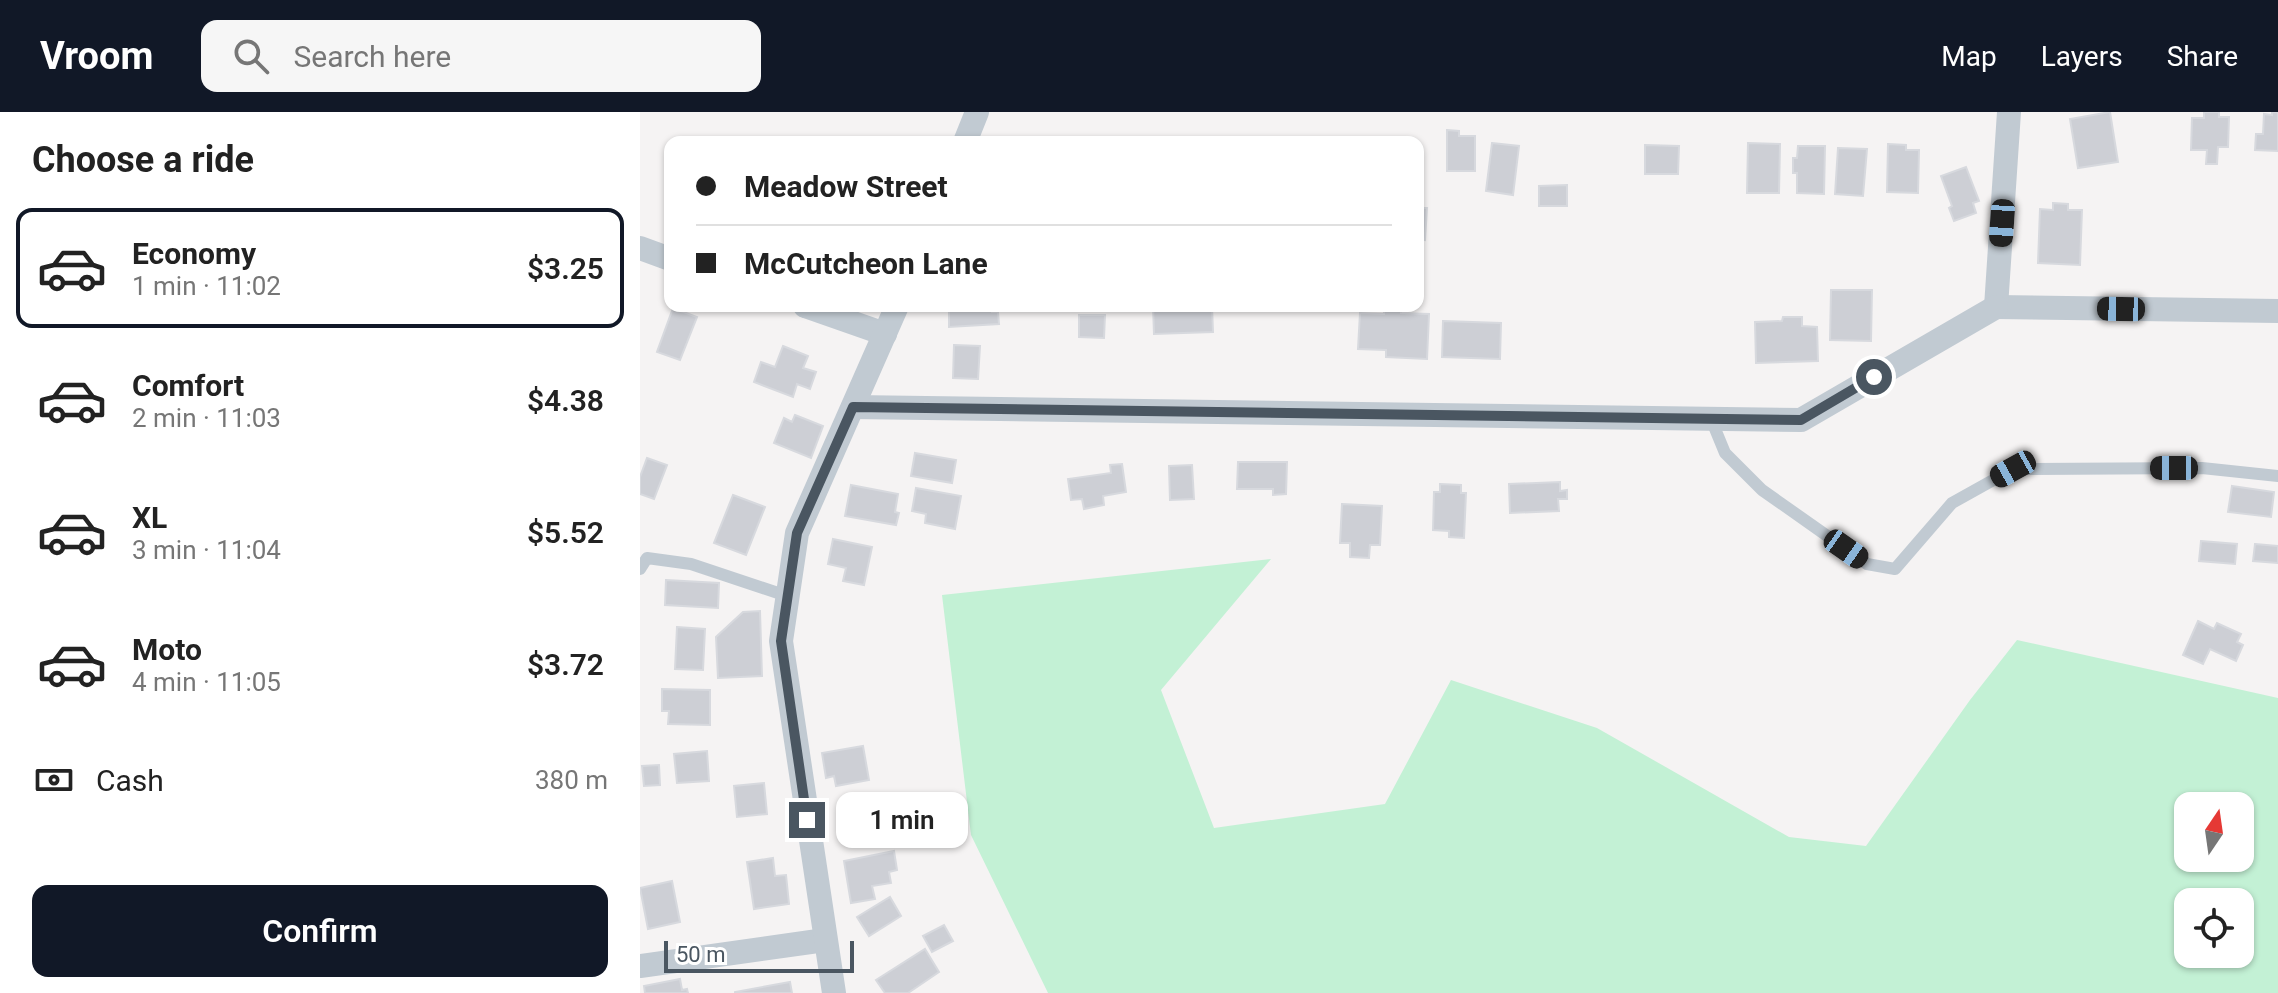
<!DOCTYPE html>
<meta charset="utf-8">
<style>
:root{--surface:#fff;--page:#f6f6f6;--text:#222;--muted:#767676;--line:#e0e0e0;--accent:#111827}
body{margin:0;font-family:Roboto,sans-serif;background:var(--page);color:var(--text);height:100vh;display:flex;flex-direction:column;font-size:30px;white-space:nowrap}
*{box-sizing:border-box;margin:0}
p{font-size:26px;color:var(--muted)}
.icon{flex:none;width:44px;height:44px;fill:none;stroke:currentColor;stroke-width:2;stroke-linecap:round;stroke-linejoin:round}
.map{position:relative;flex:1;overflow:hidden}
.sheet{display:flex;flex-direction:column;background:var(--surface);width:640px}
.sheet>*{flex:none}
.guide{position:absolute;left:24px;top:24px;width:760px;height:176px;border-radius:16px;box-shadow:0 2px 6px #0004;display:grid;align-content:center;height:176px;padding:0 32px;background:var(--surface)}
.needle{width:52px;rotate:13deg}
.tools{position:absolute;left:1534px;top:680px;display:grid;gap:16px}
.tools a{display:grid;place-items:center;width:80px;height:80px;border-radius:16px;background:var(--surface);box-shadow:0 2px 6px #0004;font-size:40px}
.scale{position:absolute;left:24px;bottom:20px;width:190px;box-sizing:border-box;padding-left:8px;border:4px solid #4a5661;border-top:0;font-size:22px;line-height:28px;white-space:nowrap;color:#4a5661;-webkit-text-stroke:6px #fff;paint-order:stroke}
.end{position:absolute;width:36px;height:36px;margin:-18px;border:10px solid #4a5661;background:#fff;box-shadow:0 0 0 4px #fff}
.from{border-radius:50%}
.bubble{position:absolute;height:56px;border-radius:16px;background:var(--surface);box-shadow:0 2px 6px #0004;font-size:26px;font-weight:600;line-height:56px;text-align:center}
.car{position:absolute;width:24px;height:48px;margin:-24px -12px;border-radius:10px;box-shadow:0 0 6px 2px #0007;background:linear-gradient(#222 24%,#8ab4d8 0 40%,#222 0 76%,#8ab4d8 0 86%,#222 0)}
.guide b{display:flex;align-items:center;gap:28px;height:76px;font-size:30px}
.guide b+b{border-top:2px solid var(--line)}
.guide i{width:20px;height:20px;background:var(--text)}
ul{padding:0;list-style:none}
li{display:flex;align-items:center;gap:24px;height:120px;margin:0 16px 12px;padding:0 16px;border:4px solid transparent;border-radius:16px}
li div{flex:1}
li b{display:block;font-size:30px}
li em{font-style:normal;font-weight:600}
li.on{border-color:var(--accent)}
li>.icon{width:72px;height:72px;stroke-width:1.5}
h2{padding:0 32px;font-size:36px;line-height:96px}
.pay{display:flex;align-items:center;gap:20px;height:88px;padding:0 32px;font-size:30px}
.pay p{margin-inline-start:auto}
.action{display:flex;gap:16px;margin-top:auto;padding:16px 32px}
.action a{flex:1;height:92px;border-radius:16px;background:var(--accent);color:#fff;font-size:32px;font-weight:600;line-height:92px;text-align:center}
header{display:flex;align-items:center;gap:48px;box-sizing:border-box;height:112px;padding:0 40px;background:var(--accent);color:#fff}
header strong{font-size:38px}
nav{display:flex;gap:44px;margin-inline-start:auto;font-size:28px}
.search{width:560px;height:72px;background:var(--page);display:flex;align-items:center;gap:20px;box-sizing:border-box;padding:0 28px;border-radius:16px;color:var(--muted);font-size:30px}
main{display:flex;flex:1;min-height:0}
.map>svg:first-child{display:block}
.green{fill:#c3f1d5;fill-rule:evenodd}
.building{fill:#cdcfd5;stroke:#d7d9de;stroke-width:2}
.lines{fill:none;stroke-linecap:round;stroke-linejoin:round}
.lane{stroke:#c1cad2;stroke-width:12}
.street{stroke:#c1cad2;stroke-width:24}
.route{stroke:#4a5661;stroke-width:10}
</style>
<header>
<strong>Vroom</strong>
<div class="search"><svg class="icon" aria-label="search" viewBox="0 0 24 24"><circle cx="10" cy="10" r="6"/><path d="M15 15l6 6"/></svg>Search here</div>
<nav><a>Map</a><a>Layers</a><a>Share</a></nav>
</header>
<main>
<section class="sheet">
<h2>Choose a ride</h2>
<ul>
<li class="on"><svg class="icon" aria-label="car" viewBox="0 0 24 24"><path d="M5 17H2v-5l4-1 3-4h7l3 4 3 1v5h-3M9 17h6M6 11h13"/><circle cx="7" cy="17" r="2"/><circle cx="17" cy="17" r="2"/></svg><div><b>Economy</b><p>1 min · 11:02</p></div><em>$3.25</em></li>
<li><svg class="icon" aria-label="car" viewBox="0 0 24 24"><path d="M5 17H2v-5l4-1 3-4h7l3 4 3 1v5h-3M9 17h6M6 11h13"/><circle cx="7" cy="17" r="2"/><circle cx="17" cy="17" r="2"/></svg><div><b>Comfort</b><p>2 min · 11:03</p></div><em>$4.38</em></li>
<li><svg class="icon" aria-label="car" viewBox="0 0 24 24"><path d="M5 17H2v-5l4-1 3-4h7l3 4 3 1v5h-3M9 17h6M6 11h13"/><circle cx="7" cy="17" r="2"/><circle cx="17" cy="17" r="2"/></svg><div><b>XL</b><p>3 min · 11:04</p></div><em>$5.52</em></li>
<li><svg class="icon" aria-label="car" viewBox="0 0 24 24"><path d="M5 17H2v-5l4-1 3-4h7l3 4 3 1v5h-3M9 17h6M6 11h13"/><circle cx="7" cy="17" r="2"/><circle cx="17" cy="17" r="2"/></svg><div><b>Moto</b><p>4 min · 11:05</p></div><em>$3.72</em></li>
</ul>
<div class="pay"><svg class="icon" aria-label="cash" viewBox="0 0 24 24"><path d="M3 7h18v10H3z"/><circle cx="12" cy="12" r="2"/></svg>Cash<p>380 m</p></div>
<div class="action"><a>Confirm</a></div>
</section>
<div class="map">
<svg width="1638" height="881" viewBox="0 0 1638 881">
<rect width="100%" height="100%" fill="#f5f3f3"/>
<path class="green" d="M631,447L521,578L574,716L745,692L811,568L957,616L1149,725L1226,734L1330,588L1377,528L1638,586V881H408L331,723L302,483ZM1548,694H1600V746H1548ZM1548,790H1600V842H1548Z"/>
<g class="building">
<path d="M1470,0L1478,50L1438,56L1430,7Z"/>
<path d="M1564,0H1579V5H1589L1588,35H1578L1577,52H1566L1567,38H1551L1552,6H1564Z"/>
<path d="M1632,0H1638V39L1615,38L1616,22H1623L1624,2L1632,3Z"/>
<path d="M807,18L819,19V24H835V59H807Z"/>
<path d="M852,31L879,34L873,83L846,79Z"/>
<path d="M1108,31L1140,32L1139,81H1107Z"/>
<path d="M1248,32L1266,33V38H1279L1278,81L1247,80Z"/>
<path d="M1005,33L1039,34L1038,62H1005Z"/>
<path d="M1158,34H1185L1184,82L1157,81V61H1153V46H1157Z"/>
<path d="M1198,36L1227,37L1223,84L1195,82Z"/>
<path d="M1326,55L1339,89L1333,91L1336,101L1314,109L1309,96L1312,94L1301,64Z"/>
<path d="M927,73V94H899V74Z"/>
<path d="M1413,91L1428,92V98H1442L1440,153L1398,151L1400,97L1413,98Z"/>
<path d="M778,96H787L785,128L778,127Z"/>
<path d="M1191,178H1232L1231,229L1190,228Z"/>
<path d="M309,194H352V200H358L359,212L309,215Z"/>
<path d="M513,194H572L573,220L514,222Z"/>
<path d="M744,194H761V201L789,202L787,247L746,245V238L718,237L720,201L744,202Z"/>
<path d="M33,196L57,205L40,248L17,240Z"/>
<path d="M439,203H465L464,226L439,225Z"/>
<path d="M1143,205H1162V214L1177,215L1178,249L1116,251L1115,210L1142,209Z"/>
<path d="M803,209L861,211L860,247L802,245Z"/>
<path d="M314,233L340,234L338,267L313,266Z"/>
<path d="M143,234L168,244L163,256L176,260L170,277L157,272L153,285L114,270L121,250L135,255Z"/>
<path d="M155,303L183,314L171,346L134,331L144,306L152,310Z"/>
<path d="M275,341L316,348L312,371L271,364Z"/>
<path d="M7,346L27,353L14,387L0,382V365Z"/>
<path d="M598,350H647L646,382L633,383V377H597Z"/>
<path d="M482,352L486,380L463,384L464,393L444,397L442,387L431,388L428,367L471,361L470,353Z"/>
<path d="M552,353L554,387L530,388L529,354Z"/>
<path d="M920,370V379L927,378V387H918L919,399L870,401L869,372Z"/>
<path d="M800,372L821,373V381H826L824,426L809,425V419L793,418L794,380H800Z"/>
<path d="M211,373L258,382L255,400L259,401L256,413L205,404Z"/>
<path d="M1592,374L1634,380L1631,405L1588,400Z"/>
<path d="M276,376L321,384L315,417L285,411L286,402L272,399Z"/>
<path d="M93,383L125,395L106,443L74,431Z"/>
<path d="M702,392L742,394L740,433H730L729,446L710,445V431H700Z"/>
<path d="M193,427L232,435L224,473L203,469L206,456L188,452Z"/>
<path d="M1561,429L1597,432L1595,452L1559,449Z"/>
<path d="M1615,432L1638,434V451L1613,449Z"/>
<path d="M26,468L79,471L78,496L25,493Z"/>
<path d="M120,499L122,564L78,566L76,525L103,500Z"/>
<path d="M1558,509L1574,517L1577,511L1601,522L1597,530L1603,533L1596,549L1570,537L1563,552L1543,543Z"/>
<path d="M37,515L65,517L63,558L35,557Z"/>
<path d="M22,577L70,578V613L28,612L29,599H22Z"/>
<path d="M223,634L229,668L196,674L194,664L186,666L182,641Z"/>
<path d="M67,639L69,669L37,671L34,642Z"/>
<path d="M19,653L20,673L4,674L2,654Z"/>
<path d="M124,671L127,702L97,705L94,674Z"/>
<path d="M254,739L257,758L249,760L251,771L232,774L235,787L211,791L204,749Z"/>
<path d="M133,746L135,764L146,763L149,792L114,797L107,750Z"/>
<path d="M32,769L40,810L8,817L0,776Z"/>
<path d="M250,785L261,804L229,824L217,805Z"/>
<path d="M304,813L313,829L292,840L283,824Z"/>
<path d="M285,837L299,860L268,881H245L236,868Z"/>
<path d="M40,867L42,878L47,877L48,881H5L4,874Z"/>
<path d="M150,870L152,881H95V880Z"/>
</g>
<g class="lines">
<g class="lane">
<path d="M1071,307L1085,341L1122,378L1227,452L1255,457L1312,391L1373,357L1562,356L1638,364"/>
<path d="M0,457L7,446L51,452L147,484"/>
</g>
<g class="street">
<path d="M325,30L337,0"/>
<path d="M0,136L30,147"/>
<path d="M165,194L245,222"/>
<path d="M1356,195L1638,199"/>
<path d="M1356,195L1369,0"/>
<path d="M213,295L1161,308L1356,195"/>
<path d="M0,854L185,828"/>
<path d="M194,881L141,529L157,421L257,194"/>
</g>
</g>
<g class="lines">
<path class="route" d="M167,708L141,529L157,421L213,295L1161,308L1234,265"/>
</g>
</svg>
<div class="tools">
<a><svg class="needle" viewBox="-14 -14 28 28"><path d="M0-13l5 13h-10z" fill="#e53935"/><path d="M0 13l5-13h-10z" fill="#767676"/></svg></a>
<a><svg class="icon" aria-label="locate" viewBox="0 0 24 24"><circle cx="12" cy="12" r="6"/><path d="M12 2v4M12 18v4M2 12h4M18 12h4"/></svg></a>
</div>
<div class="scale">50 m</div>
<i class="end from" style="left:1234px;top:265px"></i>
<i class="end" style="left:167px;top:708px"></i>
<div class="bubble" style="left:196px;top:680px;width:132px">1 min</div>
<i class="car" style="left:1362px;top:111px;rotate:184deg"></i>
<i class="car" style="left:1481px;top:197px;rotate:271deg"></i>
<i class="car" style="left:1534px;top:356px;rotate:270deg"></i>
<i class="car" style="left:1373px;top:357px;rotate:241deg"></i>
<i class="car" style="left:1206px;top:437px;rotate:125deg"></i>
<div class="guide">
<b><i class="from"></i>Meadow Street</b>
<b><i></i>McCutcheon Lane</b>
</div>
</div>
</main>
